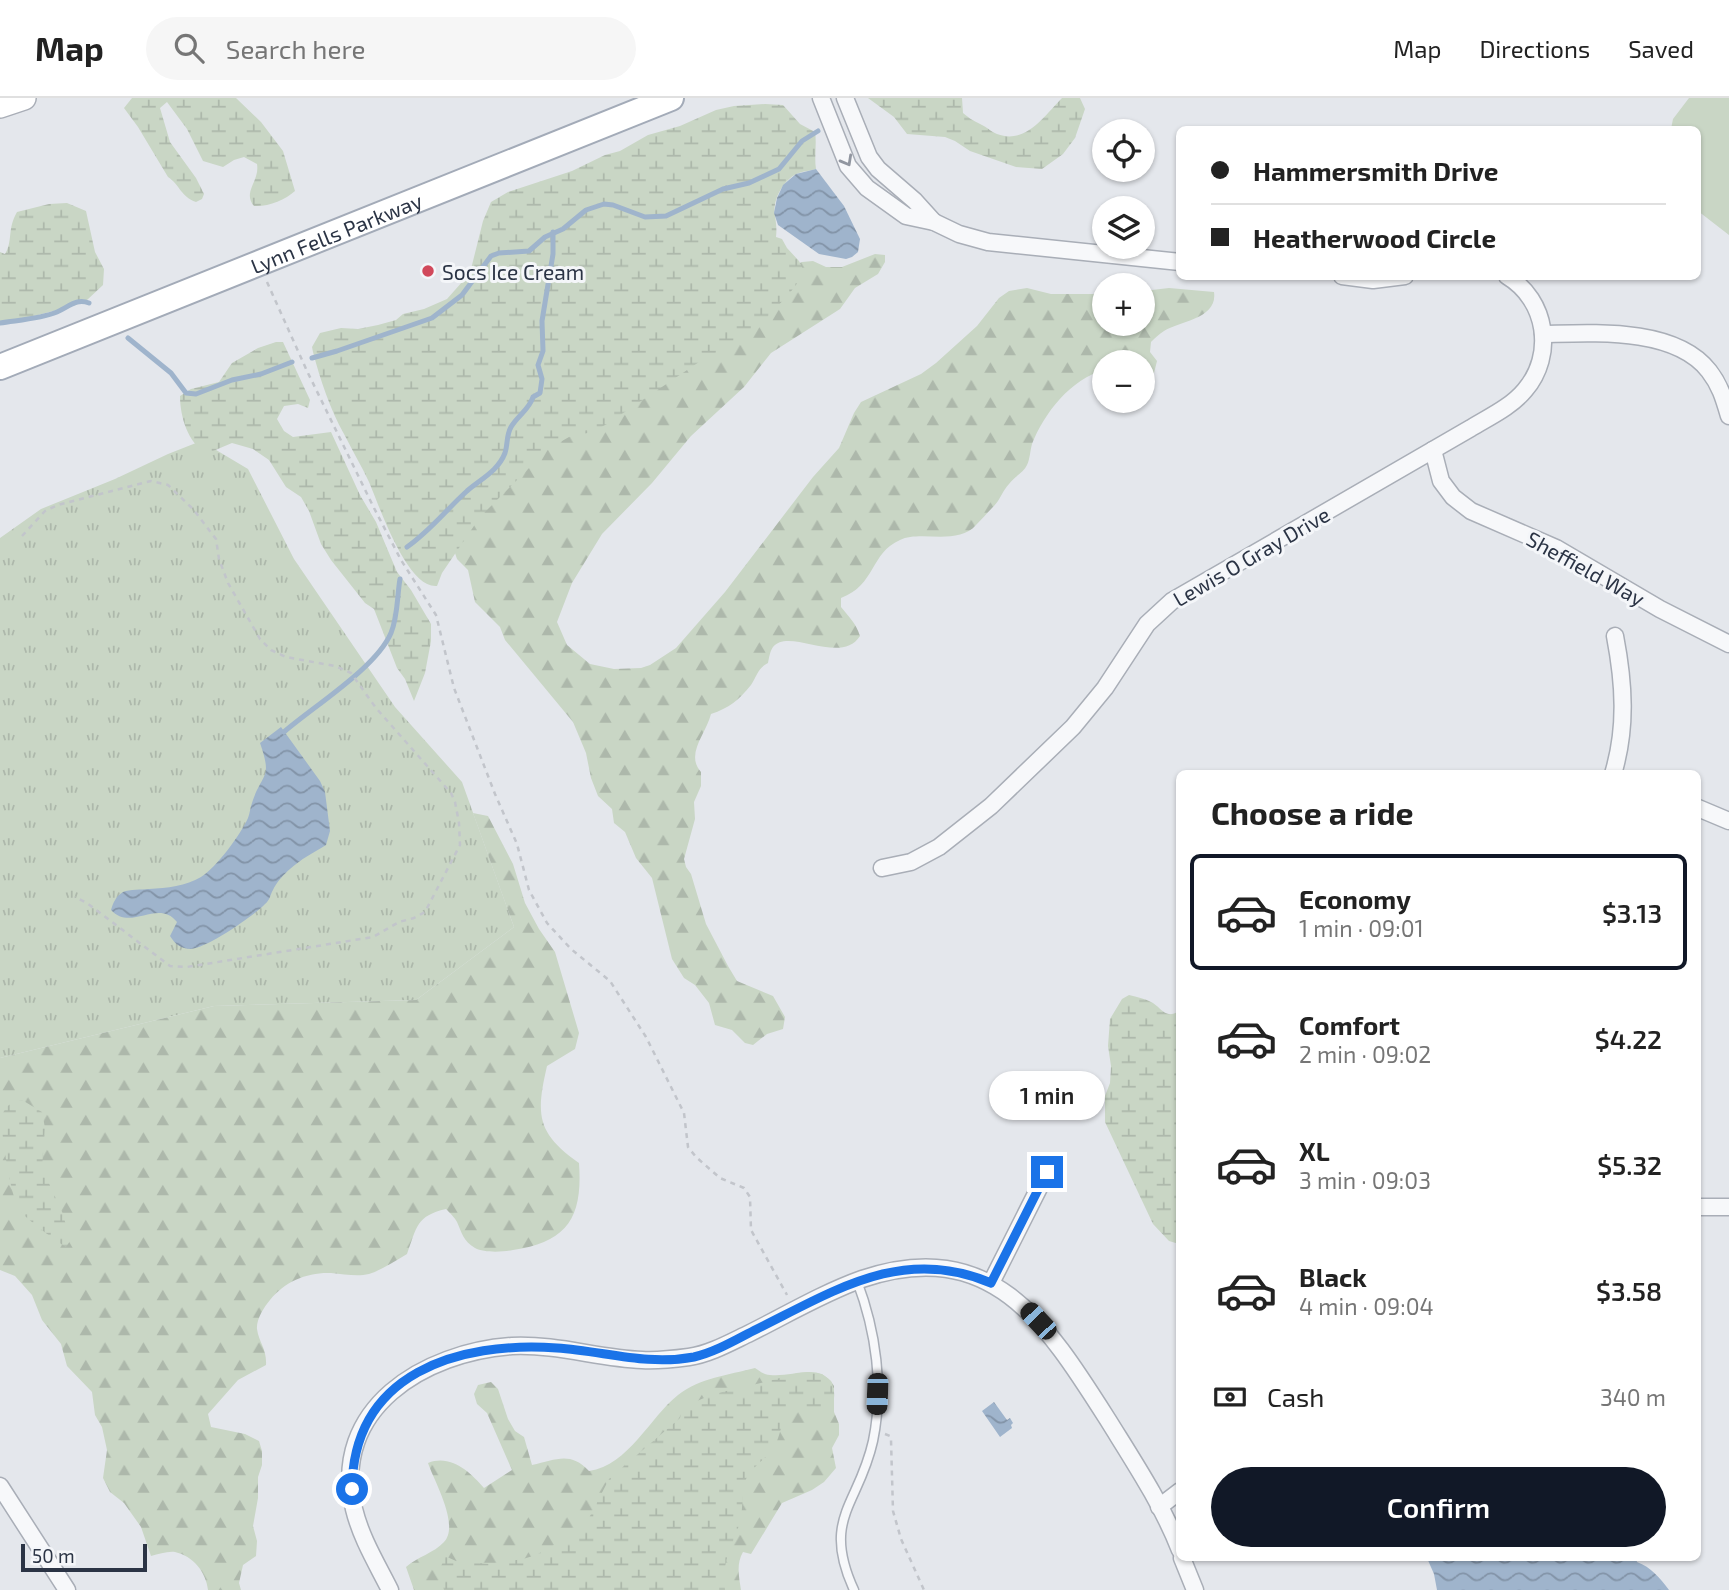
<!DOCTYPE html>
<meta charset="utf-8">
<style>
:root{--surface:#fff;--page:#f6f6f6;--text:#222;--muted:#767676;--line:#e0e0e0;--accent:#111827}
body{margin:0;font-family:"Exo 2",sans-serif;background:var(--page);color:var(--text);height:100vh;display:flex;flex-direction:column;font-size:26px;white-space:nowrap}
*{box-sizing:border-box;margin:0}
p{font-size:23px;color:var(--muted)}
.icon{flex:none;width:38px;height:38px;fill:none;stroke:currentColor;stroke-width:2;stroke-linecap:round;stroke-linejoin:round}
.map{position:relative;flex:1;overflow:hidden}
.sheet{position:absolute;left:1176px;top:672px;width:525px;height:791px;display:flex;flex-direction:column;background:var(--surface);border-radius:10px;box-shadow:0 2px 5px #0004}
.sheet>*{flex:none}
.top-card{position:absolute;left:1176px;top:28px;width:525px;height:154px;border-radius:10px;box-shadow:0 2px 5px #0004;display:grid;align-content:center;height:154px;padding:0 35px;background:var(--surface)}
.buttons{position:absolute;left:1092px;top:21px;display:grid;gap:14px}
.buttons a{display:grid;place-items:center;width:63px;height:63px;border-radius:50%;background:var(--surface);box-shadow:0 2px 5px #0004;font-size:35px}
.scale{position:absolute;left:21px;bottom:18px;width:126px;box-sizing:border-box;padding-left:7px;border:4px solid #2b3445;border-top:0;font-size:19px;line-height:24px;white-space:nowrap;color:#2b3445;-webkit-text-stroke:5px #f4f6f9;paint-order:stroke}
.end{position:absolute;width:32px;height:32px;margin:-16px;border:9px solid #1a73e8;background:#fff;box-shadow:0 0 0 4px #fff}
.from{border-radius:50%}
.bubble{position:absolute;height:49px;border-radius:24px;background:var(--surface);box-shadow:0 2px 5px #0004;font-size:23px;font-weight:600;line-height:49px;text-align:center}
.car{position:absolute;width:21px;height:42px;margin:-21px -10px;border-radius:9px;box-shadow:0 0 5px 2px #0007;background:linear-gradient(#222 24%,#8ab4d8 0 40%,#222 0 76%,#8ab4d8 0 86%,#222 0)}
.top-card b{display:flex;align-items:center;gap:24px;height:66px;font-size:26px}
.top-card b+b{border-top:2px solid var(--line)}
.top-card i{width:18px;height:18px;background:var(--text)}
ul{padding:0;list-style:none}
li{display:flex;align-items:center;gap:21px;height:116px;margin:0 14px 10px;padding:0 21px;border:4px solid transparent;border-radius:10px}
li div{flex:1}
li b{display:block;font-size:26px}
li em{font-style:normal;font-weight:600}
li.on{border-color:var(--accent)}
li>.icon{width:63px;height:63px;stroke-width:1.5}
h2{padding:0 35px;font-size:32px;line-height:84px}
.pay{display:flex;align-items:center;gap:18px;height:77px;padding:0 35px;font-size:26px}
.pay p{margin-inline-start:auto}
.cta{display:flex;gap:14px;margin-top:auto;padding:14px 35px}
.cta a{flex:1;height:80px;border-radius:42px;background:var(--accent);color:#fff;font-size:28px;font-weight:600;line-height:80px;text-align:center}
header{display:flex;align-items:center;gap:42px;box-sizing:border-box;height:98px;padding:0 35px;background:var(--surface);border-bottom:2px solid var(--line)}
header strong{font-size:33px}
nav{display:flex;gap:38px;margin-inline-start:auto;font-size:24px}
.search{width:490px;height:63px;background:var(--page);display:flex;align-items:center;gap:18px;box-sizing:border-box;padding:0 24px;border-radius:38px;color:var(--muted);font-size:26px}
.map>svg:first-child{display:block}
.grass{fill:url(#grass-tufts)}
.forest{fill:url(#forest-firs)}
.wetland{fill:url(#wetland-marsh)}
.green{fill:#c9d6c5}
.water{fill:url(#water-waves)}
.lines{fill:none;stroke-linecap:round;stroke-linejoin:round}
.stream{stroke:#9fb4cc;stroke-width:5}
.lane-casing{stroke:#a9aeb7;stroke-width:11}
.street-casing{stroke:#a9aeb7;stroke-width:19}
.secondary-casing{stroke:#a9aeb7;stroke-width:26}
.primary-casing{stroke:#a3abb8;stroke-width:28}
.path{stroke:#c2c5cb;stroke-width:2.5;stroke-dasharray:5 5;stroke-linecap:butt}
.lane{stroke:#f7f8fa;stroke-width:8}
.street{stroke:#f7f8fa;stroke-width:16}
.secondary{stroke:#fff;stroke-width:23}
.primary{stroke:#fff;stroke-width:24}
.oneway{stroke:#9196a0}
.route{stroke:#1a73e8;stroke-width:9}
.poi-dot{fill:#d1495b;stroke:#f4f6f9;stroke-width:2.5}
.labels{text-anchor:middle;dominant-baseline:central;stroke-width:6;stroke-linejoin:round;paint-order:stroke}
.street-label{font-size:21px;fill:#2b3445;stroke:#f4f6f9}
.poi-label{font-size:21px;fill:#2b3445;stroke:#f4f6f9;text-anchor:start}
</style>
<header>
<strong>Map</strong>
<div class="search"><svg class="icon" aria-label="search" viewBox="0 0 24 24"><circle cx="10" cy="10" r="6"/><path d="M15 15l6 6"/></svg>Search here</div>
<nav><a>Map</a><a>Directions</a><a>Saved</a></nav>
</header>
<div class="map">
<svg width="1729" height="1492" viewBox="0 0 1729 1492">
<defs>
<pattern id="grass-tufts" width="24" height="20" patternUnits="userSpaceOnUse" patternTransform="scale(1.75)"><rect width="24" height="20" fill="#c9d6c5"/><path d="M3 7l-1-3M5 7V3M7 7l1-3M15 17l-1-3M17 17v-4M19 17l1-3" fill="none" stroke="#adb8ab"/></pattern>
<pattern id="forest-firs" width="22" height="20" patternUnits="userSpaceOnUse" patternTransform="scale(1.75)"><rect width="22" height="20" fill="#c9d6c5"/><path d="M5 1l3.5 6h-7zM16 11l3.5 6h-7z" fill="#adb8ab"/></pattern>
<pattern id="wetland-marsh" width="20" height="14" patternUnits="userSpaceOnUse" patternTransform="scale(1.75)"><rect width="20" height="14" fill="#c9d6c5"/><path d="M1 5h8M5 5V1M11 12h8M15 12V8" fill="none" stroke="#adb8ab"/></pattern>
<pattern id="water-waves" width="16" height="10" patternUnits="userSpaceOnUse" patternTransform="scale(1.75)"><rect width="16" height="10" fill="#9fb4cc"/><path d="M0 5q4-4 8 0t8 0" fill="none" stroke="#8293a7"/></pattern>
</defs>
<rect width="100%" height="100%" fill="#e4e7ec"/>
<path class="grass" d="M201,343L248,371L294,461L395,609L462,684L514,829L416,902L214,908L0,960V440L41,411L115,381L168,356Z"/>
<g class="forest">
<path d="M875,156L885,157V164L878,176L855,190L840,211L771,255L744,289L691,338L652,385L602,436L572,485L557,524L567,547L590,566L614,571L641,570L650,567L676,550L725,494L813,379L839,350L854,315L861,304L921,276L936,265L977,228L999,200L1009,193L1027,190L1051,196H1104V226H1143V193L1169,190L1214,194C1218,221 1180,223 1164,233C1159,236 1155,240 1151,244L1150,254L1157,263L1154,275L1143,274V264H1104V272C1071,281 1044,315 1032,346C1030,353 1030,361 1027,367C1024,374 1014,379 1009,386C1003,392 1000,402 994,408C987,415 983,420 976,427C958,448 920,432 900,442C870,455 876,487 841,500V509C849,519 856,525 860,538C841,568 789,529 773,549C770,553 769,560 768,565C758,570 757,578 751,587C739,602 729,610 711,616C706,636 685,656 701,674V688L694,704L695,721L684,761L686,769L691,776L706,826L728,868L737,883L773,898L785,919L783,931L767,936L753,947L745,945L732,932L715,927L709,905L695,887L684,880L672,861L652,780L636,760L625,734L614,725L612,711L598,698L591,680L586,655L573,624L505,542L500,529L475,504L468,472L457,461L454,452L474,405L771,179L802,164L813,163L826,169H842Z"/>
<path d="M473,715L488,718L513,766L525,805L539,831L555,854L579,935L575,951L547,968C536,1016 536,1035 579,1065C583,1120 567,1144 513,1152C503,1154 484,1155 475,1150C463,1143 462,1135 457,1124C455,1120 450,1115 446,1111C416,1118 417,1129 407,1156C395,1163 382,1172 369,1176C357,1179 344,1176 331,1175C308,1174 285,1183 270,1202C264,1209 256,1222 257,1231C259,1245 267,1251 266,1267L238,1282L208,1316L211,1329L245,1336L259,1343L262,1353V1367L258,1379V1400L253,1428L257,1443L256,1458L243,1467L239,1485L241,1492H208C206,1474 193,1458 175,1454C168,1453 159,1456 151,1458L141,1429L124,1405L110,1394L103,1380L107,1352L102,1329L95,1317L92,1294L67,1268L61,1246L42,1222L32,1197L15,1178L0,1172V960L214,908L416,902L514,829Z"/>
<path d="M755,1270C760,1273 764,1277 770,1277C792,1280 820,1263 834,1288V1314L839,1326V1337L832,1350L836,1370L824,1384L812,1392L782,1405L751,1456L743,1454C736,1466 739,1479 741,1492H414L406,1469C417,1459 434,1455 444,1444C460,1427 434,1383 428,1365C451,1356 470,1374 484,1390L512,1372L487,1315L477,1306L474,1296L478,1287L491,1284L498,1291L508,1321L515,1333L524,1339L532,1367C556,1362 570,1353 589,1373C629,1367 650,1319 678,1297C700,1280 728,1277 755,1270Z"/>
</g>
<g class="wetland">
<path d="M132,0H236L261,24L283,53L295,93C285,102 268,109 254,108C242,94 260,83 257,66L244,59L234,62L223,69L203,63L187,31L167,4L160,10L170,44L196,80L204,96L202,101L196,104C181,99 180,87 168,79L138,29L124,10Z"/>
<path d="M868,0H962L963,15C970,21 974,23 982,27C987,29 991,34 997,36C1026,47 1044,18 1062,0H1080L1085,11L1075,40L1063,56L1042,71L1016,69L970,53L955,43L945,39L907,36L894,19Z"/>
<path d="M765,6L783,7L800,26L815,34C817,46 814,58 816,71C810,73 804,73 799,75C784,80 772,102 775,117C776,126 777,130 776,139L782,141L787,150L799,163L803,171L802,179L789,196L762,225L742,241L702,262L607,326L592,334L569,339L548,351L480,419L442,475L437,488C407,491 379,407 369,384C361,367 352,352 344,336C330,311 320,281 313,254L312,249L320,235L341,230L358,231L378,227L396,222L403,216L424,211L447,201L470,175L483,123L491,104L508,94L572,73L605,57L620,53L648,37L680,28L716,12L734,8Z"/>
<path d="M67,105L86,113L95,154L104,171L103,187L86,203L76,207L0,227V154L5,156C13,144 7,131 17,114L49,106Z"/>
<path d="M276,244H283L310,302L308,310L298,306L284,308L277,321L284,333L293,339L331,334L360,397L376,424L397,474L411,492L431,526V543L425,575L414,603L405,581L397,570L374,511L365,505L331,462L321,446L309,413L301,399L286,389L269,362L253,351L232,345L206,356C188,344 180,319 180,298L191,291L219,284L232,265L258,250Z"/>
<path d="M1129,897C1137,899 1146,901 1153,905C1163,912 1166,921 1179,913V1146L1169,1143L1153,1126L1105,1024V998L1110,985L1111,968L1108,948L1110,921L1122,901Z"/>
<path d="M22,1002L42,1014L45,1030L42,1070L63,1116L70,1143L66,1149C61,1147 23,1118 20,1113C11,1101 0,1031 2,1018C5,1008 12,1003 22,1002Z"/>
<path d="M808,1274L822,1276L831,1283C834,1290 836,1299 832,1306C823,1324 805,1310 791,1308C780,1323 783,1329 777,1343C771,1358 757,1364 749,1376C740,1388 744,1404 741,1418C735,1449 721,1457 725,1492H444L439,1474L445,1458L456,1463L490,1466L523,1461L536,1457L574,1436L589,1420L609,1381L680,1320L682,1311C713,1292 742,1291 776,1281C787,1278 796,1275 808,1274Z"/>
</g>
<path class="green" d="M1689,0H1729V137L1698,113V32L1671,31L1673,21Z"/>
<g class="water">
<path d="M816,71L844,108L860,141L858,154L852,159L846,161L819,156L778,127L774,115L777,100L783,87L796,76Z"/>
<path d="M281,629L320,683L325,694L330,733L326,747C313,755 301,761 290,771C284,776 276,785 273,792C270,797 270,802 265,806C255,817 207,850 191,851C181,851 175,846 170,838L177,824C158,800 131,834 111,812C113,805 116,798 123,794C130,791 141,792 149,791C167,790 186,788 201,779C216,770 241,736 248,720C250,715 250,710 252,705C262,674 273,682 260,645Z"/>
<path d="M994,1304L1007,1322L1010,1320L1013,1325L1011,1327L1012,1330L1000,1339L982,1313Z"/>
<path d="M1427,1460H1636L1637,1464C1651,1469 1660,1480 1669,1492H1437L1434,1476Z"/>
</g>
<g class="lines">
<g class="stream">
<path d="M0,225C19,222 40,221 57,214C69,209 76,200 89,205"/>
<path d="M128,240L171,275L186,295L196,296L232,282L261,276L292,264"/>
<path d="M312,260L337,253L432,220L462,197L491,158L499,155L529,153L545,139L563,131L586,112L604,106L613,107L645,119L666,118L723,91L749,85L779,71L802,43L818,33"/>
<path d="M407,449C430,433 446,412 467,393C481,381 498,373 505,355C508,346 506,338 511,329C518,317 529,312 533,299L540,295L542,281L538,267L543,253L542,223L553,156V134"/>
<path d="M284,634C314,608 376,570 391,535C398,518 397,498 400,481"/>
</g>
<g class="lane-casing">
<path id="lane" d="M854,1492C821,1420 859,1407 873,1343C884,1290 876,1233 857,1183"/>
</g>
<g class="street-casing">
<g id="street">
<path d="M821,0L848,68L867,90L906,118L934,124L959,136L988,144L1180,164"/>
<path d="M845,0L869,59L878,71L915,103L934,124"/>
<path d="M1342,178L1373,182L1405,178"/>
<path d="M1543,236C1593,235 1675,229 1709,273C1720,287 1724,301 1729,318"/>
<path d="M1433,352L1441,383L1453,399L1471,413L1556,450L1660,511L1729,546"/>
<path d="M1613,676C1627,630 1624,585 1615,538"/>
<path d="M1698,710L1729,723"/>
<path d="M882,770L911,764L939,749L991,708L1073,629L1105,590L1147,526L1172,503L1471,330C1489,319 1511,309 1525,292C1555,257 1547,202 1507,178"/>
<path d="M1698,1109H1729"/>
<path d="M991,1185L1047,1074"/>
<path d="M0,1388L67,1492"/>
<path d="M1159,1409L1180,1393"/>
<path d="M1182,1460L1195,1492"/>
<path d="M390,1492C377,1466 361,1440 354,1411C330,1310 425,1254 512,1248C557,1246 598,1260 642,1262C657,1263 674,1261 689,1259C710,1256 731,1244 750,1235C786,1217 823,1195 862,1181C992,1137 1047,1226 1108,1322C1134,1364 1162,1406 1180,1452"/>
</g>
</g>
<g class="secondary-casing">
<path id="secondary" d="M0,8L24,0"/>
</g>
<g class="primary-casing">
<g id="primary">
<path id="s1" d="M0,269L671,0"/>
</g>
</g>
<g class="path">
<path d="M267,184L307,273L374,410L401,462L436,517L454,590L495,696L517,746L529,792L547,825L571,851L610,883L646,939L684,1015L688,1049L696,1059L720,1080L744,1090L750,1099L751,1132L787,1197"/>
<path d="M22,438L45,413L58,407L151,383L168,387L193,411L216,441L219,461L228,485L260,541L271,552L286,559L335,568L351,575L376,610L451,695L455,704L459,725L460,747L425,814L414,820L399,824L373,839L187,869L170,868L87,805L75,799"/>
<path d="M885,1336L890,1338L891,1342L893,1413L901,1441L924,1492"/>
</g>
<use href="#lane" class="lane"/>
<use href="#street" class="street"/>
<use href="#secondary" class="secondary"/>
<use href="#primary" class="primary"/>
</g>
<defs><path id="oneway-chevron" d="M-2-3.5L2.5 0L-2 3.5" fill="none" stroke-width="1.6" stroke-linecap="round" stroke-linejoin="round" transform="scale(1.75)"/></defs>
<use class="oneway" href="#oneway-chevron" transform="translate(847 63) rotate(61)"/>
<g class="lines">
<path class="route" d="M352,1391C353,1275 458,1243 557,1250C604,1253 646,1268 694,1259C716,1254 737,1241 757,1231C834,1193 903,1147 991,1185L1047,1074"/>
</g>
<circle class="poi-dot" cx="428" cy="173" r="7"/>
<g class="labels">
<g class="street-label">
<text stroke="none"><textPath href="#s1" startOffset="362">Lynn Fells Parkway</textPath></text>
<text transform="translate(1251 458) rotate(-30)">Lewis O Gray Drive</text>
<text transform="translate(1586 470) rotate(29)">Sheffield Way</text>
</g>
<g class="poi-label">
<text x="442" y="173">Socs Ice Cream</text>
</g>
</g>
</svg>
<div class="buttons">
<a><svg class="icon" aria-label="locate" viewBox="0 0 24 24"><circle cx="12" cy="12" r="6"/><path d="M12 2v4M12 18v4M2 12h4M18 12h4"/></svg></a>
<a><svg class="icon" aria-label="layers" viewBox="0 0 24 24"><path d="M12 4l9 5-9 5-9-5zM3 14l9 5 9-5"/></svg></a>
<a>+</a>
<a>−</a>
</div>
<div class="scale">50 m</div>
<i class="end from" style="left:352px;top:1391px"></i>
<i class="end" style="left:1047px;top:1074px"></i>
<div class="bubble" style="left:989px;top:973px;width:116px">1 min</div>
<i class="car" style="left:1038px;top:1223px;rotate:317deg"></i>
<i class="car" style="left:877px;top:1296px;rotate:182deg"></i>
<div class="top-card">
<b><i class="from"></i>Hammersmith Drive</b>
<b><i></i>Heatherwood Circle</b>
</div>
<section class="sheet">
<h2>Choose a ride</h2>
<ul>
<li class="on"><svg class="icon" aria-label="car" viewBox="0 0 24 24"><path d="M5 17H2v-5l4-1 3-4h7l3 4 3 1v5h-3M9 17h6M6 11h13"/><circle cx="7" cy="17" r="2"/><circle cx="17" cy="17" r="2"/></svg><div><b>Economy</b><p>1 min · 09:01</p></div><em>$3.13</em></li>
<li><svg class="icon" aria-label="car" viewBox="0 0 24 24"><path d="M5 17H2v-5l4-1 3-4h7l3 4 3 1v5h-3M9 17h6M6 11h13"/><circle cx="7" cy="17" r="2"/><circle cx="17" cy="17" r="2"/></svg><div><b>Comfort</b><p>2 min · 09:02</p></div><em>$4.22</em></li>
<li><svg class="icon" aria-label="car" viewBox="0 0 24 24"><path d="M5 17H2v-5l4-1 3-4h7l3 4 3 1v5h-3M9 17h6M6 11h13"/><circle cx="7" cy="17" r="2"/><circle cx="17" cy="17" r="2"/></svg><div><b>XL</b><p>3 min · 09:03</p></div><em>$5.32</em></li>
<li><svg class="icon" aria-label="car" viewBox="0 0 24 24"><path d="M5 17H2v-5l4-1 3-4h7l3 4 3 1v5h-3M9 17h6M6 11h13"/><circle cx="7" cy="17" r="2"/><circle cx="17" cy="17" r="2"/></svg><div><b>Black</b><p>4 min · 09:04</p></div><em>$3.58</em></li>
</ul>
<div class="pay"><svg class="icon" aria-label="cash" viewBox="0 0 24 24"><path d="M3 7h18v10H3z"/><circle cx="12" cy="12" r="2"/></svg>Cash<p>340 m</p></div>
<div class="cta"><a>Confirm</a></div>
</section>
</div>
